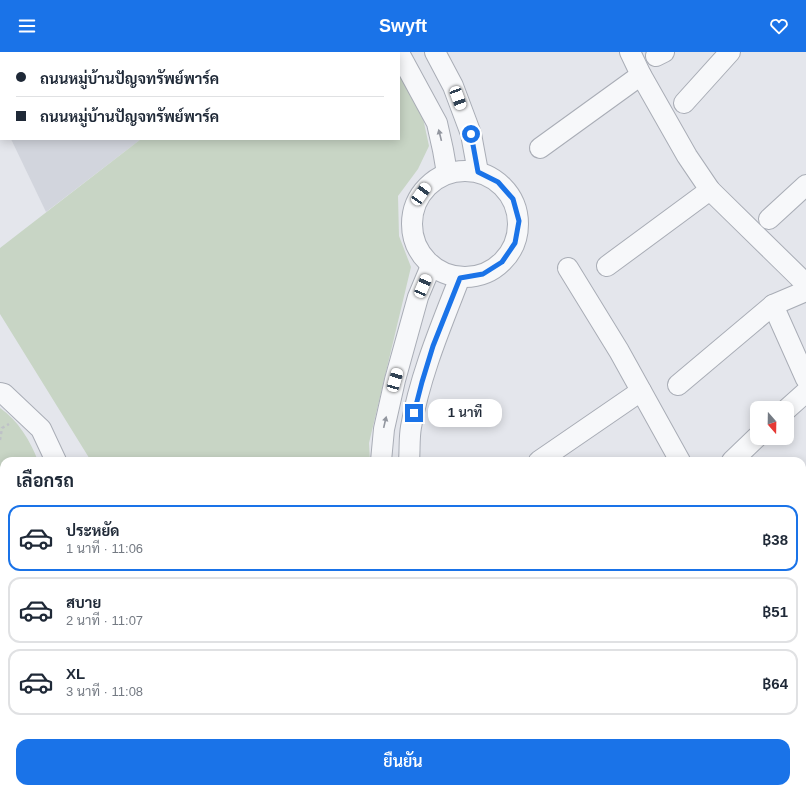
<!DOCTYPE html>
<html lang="th">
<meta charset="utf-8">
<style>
:root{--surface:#fff;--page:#f6f6f7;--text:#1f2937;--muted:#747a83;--line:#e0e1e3;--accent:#1a73e8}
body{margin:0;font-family:Arial,Sarabun,sans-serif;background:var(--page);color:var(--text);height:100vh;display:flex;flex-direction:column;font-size:15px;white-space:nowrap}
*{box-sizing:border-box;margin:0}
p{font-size:13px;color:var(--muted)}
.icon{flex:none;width:22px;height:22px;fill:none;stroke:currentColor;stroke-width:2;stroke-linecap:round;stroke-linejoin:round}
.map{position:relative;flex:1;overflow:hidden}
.details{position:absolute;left:0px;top:405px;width:806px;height:336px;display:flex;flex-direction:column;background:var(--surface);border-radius:12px 12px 0 0;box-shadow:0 2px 10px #0003}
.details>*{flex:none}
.guide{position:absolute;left:0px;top:0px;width:400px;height:88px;box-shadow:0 2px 10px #0003;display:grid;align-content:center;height:88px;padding:0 16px;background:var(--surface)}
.needle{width:26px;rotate:160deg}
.fabs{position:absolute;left:750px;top:349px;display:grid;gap:8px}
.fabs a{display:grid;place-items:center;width:44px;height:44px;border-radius:8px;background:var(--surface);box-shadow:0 2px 10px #0003;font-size:20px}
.end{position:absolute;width:18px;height:18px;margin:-9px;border:5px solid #1a73e8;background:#fff;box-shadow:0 0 0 2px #fff}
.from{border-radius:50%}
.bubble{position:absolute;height:28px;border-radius:12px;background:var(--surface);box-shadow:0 2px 10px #0003;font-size:13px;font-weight:600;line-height:28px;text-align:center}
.car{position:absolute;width:12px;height:24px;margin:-12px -6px;border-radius:5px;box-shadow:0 0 3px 1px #0007;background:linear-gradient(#fff 24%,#345 0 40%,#fff 0 76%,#345 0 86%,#fff 0)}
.guide b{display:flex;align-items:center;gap:14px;height:38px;font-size:15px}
.guide b+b{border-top:1px solid var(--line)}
.guide i{width:10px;height:10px;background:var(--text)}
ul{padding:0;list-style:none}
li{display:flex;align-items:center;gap:12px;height:66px;margin:0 8px 6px;padding:0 8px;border:2px solid var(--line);border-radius:12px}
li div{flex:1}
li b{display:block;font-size:15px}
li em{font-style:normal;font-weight:600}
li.on{border-color:var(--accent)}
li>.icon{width:36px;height:36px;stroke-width:1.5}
h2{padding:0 16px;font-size:18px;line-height:48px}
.cta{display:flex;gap:8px;margin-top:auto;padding:8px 16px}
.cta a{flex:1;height:46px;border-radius:12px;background:var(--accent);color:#fff;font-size:16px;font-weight:600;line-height:46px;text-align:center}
header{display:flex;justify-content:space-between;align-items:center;height:52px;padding:0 16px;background:var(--accent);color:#fff;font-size:18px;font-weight:600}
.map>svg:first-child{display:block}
.built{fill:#d2d5dd}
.green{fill:#c8d5c5}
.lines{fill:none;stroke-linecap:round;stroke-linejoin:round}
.minor-casing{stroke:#a9adb6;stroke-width:22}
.path{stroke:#bec1c7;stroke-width:2.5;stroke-dasharray:3 3;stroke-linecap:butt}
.minor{stroke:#f7f8fa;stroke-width:20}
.oneway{fill:#92969f}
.route{stroke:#1a73e8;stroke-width:5}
</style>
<header><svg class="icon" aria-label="menu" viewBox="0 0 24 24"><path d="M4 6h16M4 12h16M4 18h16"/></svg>Swyft<svg class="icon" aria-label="heart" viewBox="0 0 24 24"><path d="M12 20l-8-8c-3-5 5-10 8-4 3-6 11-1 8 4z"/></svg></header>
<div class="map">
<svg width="806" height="741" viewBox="0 0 806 741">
<rect width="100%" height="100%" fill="#e4e6ec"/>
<g class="built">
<path d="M0,0H151L152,1H1V66Z"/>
<path d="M11,87H141L46,160Z"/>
</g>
<g class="green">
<path d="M151,0H388L389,1H152Z"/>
<path d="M399,21L423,66L429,94L418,117L398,144L399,184L411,215L369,391L370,409H91L0,262V196L141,87H399Z"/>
<path d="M0,356C18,368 31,390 38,409H4V416L0,418Z"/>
<path d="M806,695V741H744L750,737H802V698Z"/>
<path d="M0,696L4,697V721L0,722Z"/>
<path d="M79,737H128L130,741H83Z"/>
<path d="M366,737H435L436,741H370Z"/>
</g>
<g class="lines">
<g class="minor-casing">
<g id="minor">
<path d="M435,0L453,34L471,82L478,120"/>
<path d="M630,0L641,23L687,104L710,138L806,232"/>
<path d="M399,1L437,71L443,98L447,121"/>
<path d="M656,4L664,0"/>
<path d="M684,51L730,0"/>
<path d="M540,96L641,23"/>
<circle cx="465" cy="172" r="53"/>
<path d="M769,167L806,133"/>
<path d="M607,214L710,138"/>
<path d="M568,216L619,299L680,409"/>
<path d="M773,253L806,327"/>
<path d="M678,333L773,253L806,239"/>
<path d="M0,341L4,342L41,377L56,409"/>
<path d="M787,357L806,340"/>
<path d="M381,409L384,377L395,328L418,245L431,214"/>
<path d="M409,409C410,398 409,386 411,375C420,323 441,274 460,225"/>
<path d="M539,409L641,339"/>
<path d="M732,409L757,385"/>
<path d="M802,520L806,516"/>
<path d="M0,573L4,570"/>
<path d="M802,610L806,617"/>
<path d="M802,684L806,681"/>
<path d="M271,737L272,741"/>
<path d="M447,737L448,741"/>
<path d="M476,737V741"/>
<path d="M503,741L508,737"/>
<path d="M725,741L730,737"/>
</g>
</g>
<g class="path">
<path d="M0,388L2,376L9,372"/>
<path d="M0,707L4,706"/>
<path d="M114,741V737"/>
</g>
<use href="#minor" class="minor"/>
</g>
<defs><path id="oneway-solid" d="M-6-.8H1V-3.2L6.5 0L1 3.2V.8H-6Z"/></defs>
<g class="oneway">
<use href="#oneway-solid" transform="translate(440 83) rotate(-104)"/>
<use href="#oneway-solid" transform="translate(385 370) rotate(-77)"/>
</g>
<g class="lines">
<path class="route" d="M414,361L422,330L433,294L460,226L483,222L502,210L515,191L519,169L513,147L498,130L478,120L471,82"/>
</g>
</svg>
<div class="fabs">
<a><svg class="needle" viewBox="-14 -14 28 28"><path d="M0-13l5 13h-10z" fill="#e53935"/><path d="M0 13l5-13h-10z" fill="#747a83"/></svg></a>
</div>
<i class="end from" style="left:471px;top:82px"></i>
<i class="end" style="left:414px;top:361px"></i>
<div class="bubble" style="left:428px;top:347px;width:74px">1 นาที</div>
<i class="car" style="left:458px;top:46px;rotate:160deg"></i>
<i class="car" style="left:421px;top:142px;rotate:35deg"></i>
<i class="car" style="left:423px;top:234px;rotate:23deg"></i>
<i class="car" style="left:395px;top:328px;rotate:16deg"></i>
<div class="guide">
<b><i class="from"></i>ถนนหมู่บ้านปัญจทรัพย์พาร์ค</b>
<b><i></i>ถนนหมู่บ้านปัญจทรัพย์พาร์ค</b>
</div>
<section class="details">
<h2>เลือกรถ</h2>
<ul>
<li class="on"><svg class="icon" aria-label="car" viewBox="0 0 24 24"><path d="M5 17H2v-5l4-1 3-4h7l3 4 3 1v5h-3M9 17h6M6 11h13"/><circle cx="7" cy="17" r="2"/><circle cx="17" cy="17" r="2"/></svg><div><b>ประหยัด</b><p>1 นาที · 11:06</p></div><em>฿38</em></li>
<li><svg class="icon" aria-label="car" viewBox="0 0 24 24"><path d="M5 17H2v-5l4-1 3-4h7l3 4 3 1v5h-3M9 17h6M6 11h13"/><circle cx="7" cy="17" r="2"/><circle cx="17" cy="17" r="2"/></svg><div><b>สบาย</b><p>2 นาที · 11:07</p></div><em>฿51</em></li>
<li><svg class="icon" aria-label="car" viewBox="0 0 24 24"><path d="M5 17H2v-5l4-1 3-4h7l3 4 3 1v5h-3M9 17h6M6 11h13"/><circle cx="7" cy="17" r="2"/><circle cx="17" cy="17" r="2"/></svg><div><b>XL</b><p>3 นาที · 11:08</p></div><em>฿64</em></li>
</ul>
<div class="cta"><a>ยืนยัน</a></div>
</section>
</div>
